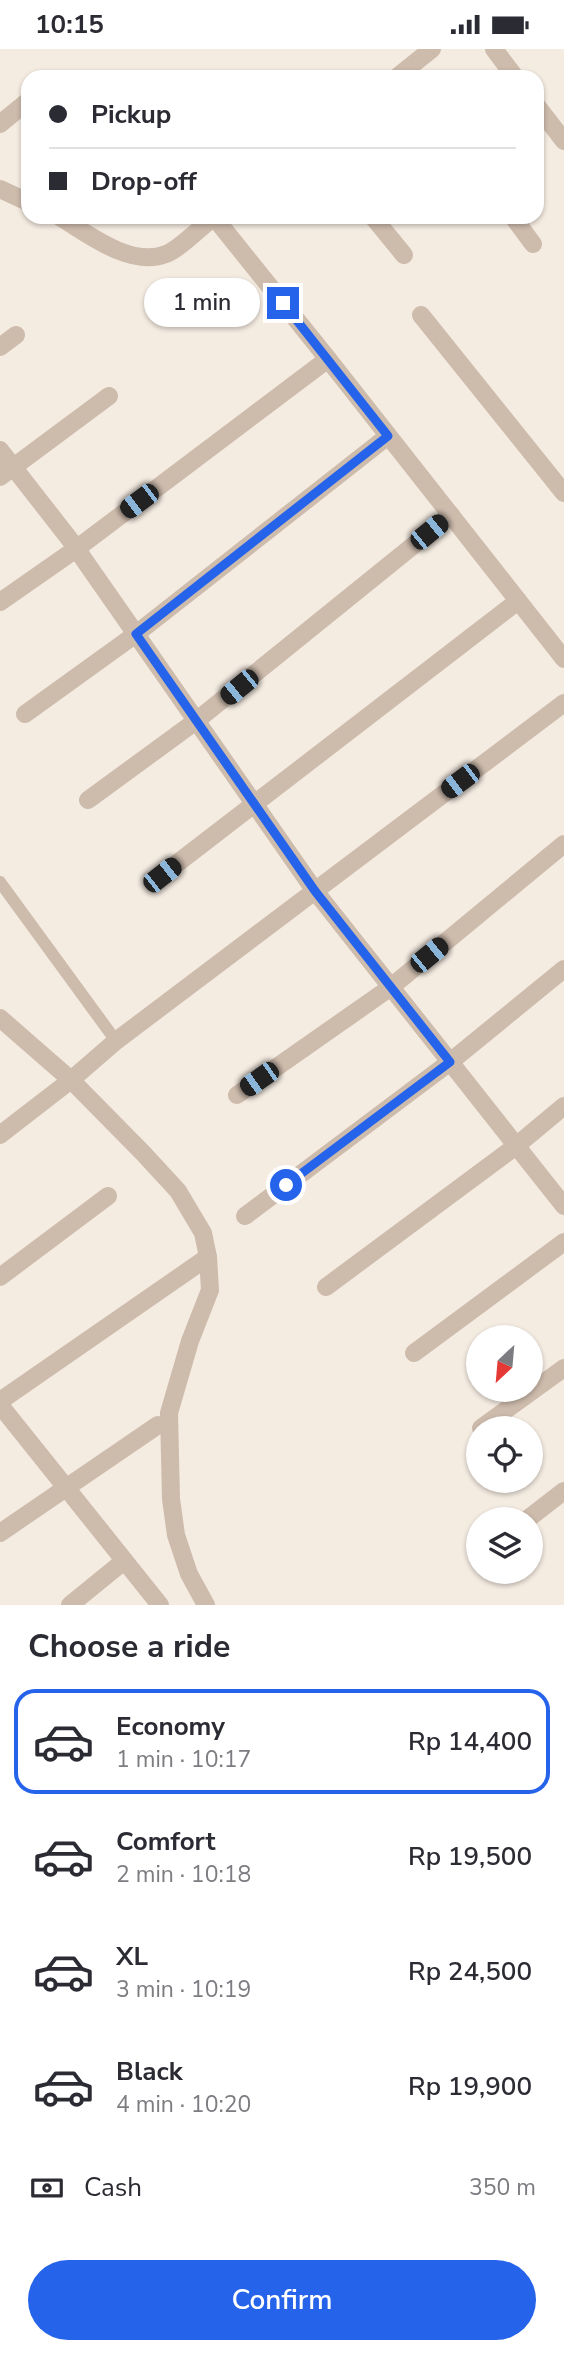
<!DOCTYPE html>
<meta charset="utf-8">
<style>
:root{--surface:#fff;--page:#f2f2f3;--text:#2b2b33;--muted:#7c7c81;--line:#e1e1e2;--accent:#2563eb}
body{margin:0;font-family:"Nunito Sans",sans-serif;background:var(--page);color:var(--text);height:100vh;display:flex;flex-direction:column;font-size:26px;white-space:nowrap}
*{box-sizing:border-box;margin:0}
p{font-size:23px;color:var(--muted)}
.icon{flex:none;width:38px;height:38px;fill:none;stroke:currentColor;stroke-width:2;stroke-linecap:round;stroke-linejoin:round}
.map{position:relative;height:1556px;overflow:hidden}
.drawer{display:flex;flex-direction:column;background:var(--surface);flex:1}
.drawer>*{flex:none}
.top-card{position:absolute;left:21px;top:21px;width:523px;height:154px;border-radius:21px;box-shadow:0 2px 5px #0004;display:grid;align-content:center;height:154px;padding:0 28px;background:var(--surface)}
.needle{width:46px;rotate:206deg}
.buttons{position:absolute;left:466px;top:1276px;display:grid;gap:14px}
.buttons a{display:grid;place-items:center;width:77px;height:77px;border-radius:50%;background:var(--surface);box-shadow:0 2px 5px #0004;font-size:35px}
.end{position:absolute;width:32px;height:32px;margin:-16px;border:9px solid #2563eb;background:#fff;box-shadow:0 0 0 4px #fff}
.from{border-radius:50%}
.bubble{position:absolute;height:49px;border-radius:24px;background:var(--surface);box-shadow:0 2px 5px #0004;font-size:23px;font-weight:600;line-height:49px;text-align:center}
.car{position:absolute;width:21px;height:42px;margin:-21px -10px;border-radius:9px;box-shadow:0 0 5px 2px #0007;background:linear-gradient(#222 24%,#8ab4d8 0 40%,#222 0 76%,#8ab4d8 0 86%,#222 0)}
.top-card b{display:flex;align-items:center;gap:24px;height:66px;font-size:26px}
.top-card b+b{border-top:2px solid var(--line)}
.top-card i{width:18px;height:18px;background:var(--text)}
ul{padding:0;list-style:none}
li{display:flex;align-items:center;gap:21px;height:105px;margin:0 14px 10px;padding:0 14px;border:4px solid transparent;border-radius:21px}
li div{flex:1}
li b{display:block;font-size:26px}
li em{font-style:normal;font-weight:600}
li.selected{border-color:var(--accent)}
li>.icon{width:63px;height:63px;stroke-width:1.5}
h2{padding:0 28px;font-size:32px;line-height:84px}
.pay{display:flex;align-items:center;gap:18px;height:77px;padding:0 28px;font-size:26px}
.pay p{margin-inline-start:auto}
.cta{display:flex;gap:14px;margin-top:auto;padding:14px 28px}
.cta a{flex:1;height:80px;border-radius:42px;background:var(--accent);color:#fff;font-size:28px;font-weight:600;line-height:80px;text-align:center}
.status{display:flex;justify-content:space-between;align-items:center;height:49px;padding:0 35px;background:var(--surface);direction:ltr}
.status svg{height:19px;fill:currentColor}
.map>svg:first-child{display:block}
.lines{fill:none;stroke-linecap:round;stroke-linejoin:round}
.lane{stroke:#cdbbac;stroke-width:12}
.street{stroke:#cdbbac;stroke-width:18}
.route{stroke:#2563eb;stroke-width:9}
</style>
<div class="status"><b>10:15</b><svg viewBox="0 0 49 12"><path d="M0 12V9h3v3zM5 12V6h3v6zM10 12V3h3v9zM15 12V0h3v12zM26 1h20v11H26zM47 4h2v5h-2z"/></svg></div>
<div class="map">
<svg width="564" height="1556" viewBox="0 0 564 1556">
<rect width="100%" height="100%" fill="#f4ebe1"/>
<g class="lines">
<path class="lane" d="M0,833L116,992"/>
<g class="street">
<path d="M494,0L515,28"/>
<path d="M397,28L432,0"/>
<path d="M537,57L564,92"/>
<path d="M0,75L28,52"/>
<path d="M0,140L28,153"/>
<path d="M60,168C88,185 131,219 166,205C178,201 202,177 214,168"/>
<path d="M214,168L328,310L564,610"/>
<path d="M373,168L404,206"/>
<path d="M513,168L533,195"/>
<path d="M421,266L564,444"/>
<path d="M0,298L16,286"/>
<path d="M0,401L71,492L315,842L564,1157"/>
<path d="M0,428L109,347"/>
<path d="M0,553L76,500L328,310"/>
<path d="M25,665L136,585L388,387"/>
<path d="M88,751L196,672L451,466"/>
<path d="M162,826L518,552"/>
<path d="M0,969L71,1031L143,1104L178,1142L203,1184L208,1208L210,1241L190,1292L169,1364L171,1450L176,1486L189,1525L206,1556"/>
<path d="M237,1046L391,938L564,795"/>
<path d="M0,1086L71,1031L116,992L564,654"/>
<path d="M245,1167L450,1013L564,920"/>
<path d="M0,1228L108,1147"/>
<path d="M326,1238L516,1097L564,1057"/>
<path d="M414,1304L564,1193"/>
<path d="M0,1352L208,1208"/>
<path d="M0,1356L160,1556"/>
<path d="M481,1379L564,1319"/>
<path d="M529,1469L564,1442"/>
<path d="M0,1484L158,1376"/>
<path d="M70,1556L124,1512"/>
</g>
</g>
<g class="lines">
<path class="route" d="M283,254L388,387L136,585L315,842L450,1013L286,1136"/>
</g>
</svg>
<div class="buttons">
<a><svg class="needle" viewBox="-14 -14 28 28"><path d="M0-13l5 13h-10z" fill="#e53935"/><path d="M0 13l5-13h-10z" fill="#7c7c81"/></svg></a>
<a><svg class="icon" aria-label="locate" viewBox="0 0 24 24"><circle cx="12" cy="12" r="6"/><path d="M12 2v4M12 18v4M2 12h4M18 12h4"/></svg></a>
<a><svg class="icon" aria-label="layers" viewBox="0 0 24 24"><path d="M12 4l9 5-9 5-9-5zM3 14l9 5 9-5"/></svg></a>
</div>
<i class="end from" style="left:286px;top:1136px"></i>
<i class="end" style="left:283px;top:254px"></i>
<div class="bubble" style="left:144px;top:229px;width:116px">1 min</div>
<i class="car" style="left:139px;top:452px;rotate:233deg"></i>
<i class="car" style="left:429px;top:483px;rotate:51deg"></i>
<i class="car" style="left:239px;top:638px;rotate:231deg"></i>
<i class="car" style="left:460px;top:732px;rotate:233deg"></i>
<i class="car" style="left:162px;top:826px;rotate:52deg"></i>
<i class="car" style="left:429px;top:906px;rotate:51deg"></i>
<i class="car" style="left:259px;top:1030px;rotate:235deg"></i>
<div class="top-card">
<b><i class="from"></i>Pickup</b>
<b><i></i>Drop-off</b>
</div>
</div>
<section class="drawer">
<h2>Choose a ride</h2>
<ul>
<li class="selected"><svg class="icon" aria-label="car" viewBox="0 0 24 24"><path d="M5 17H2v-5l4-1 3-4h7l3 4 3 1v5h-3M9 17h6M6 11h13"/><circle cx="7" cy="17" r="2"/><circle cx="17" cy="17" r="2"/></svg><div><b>Economy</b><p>1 min · 10:17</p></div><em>Rp 14,400</em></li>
<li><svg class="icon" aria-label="car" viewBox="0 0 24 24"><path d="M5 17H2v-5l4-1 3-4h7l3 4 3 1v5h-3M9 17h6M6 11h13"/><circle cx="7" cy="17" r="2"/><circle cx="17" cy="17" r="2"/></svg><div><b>Comfort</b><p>2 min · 10:18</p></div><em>Rp 19,500</em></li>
<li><svg class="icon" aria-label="car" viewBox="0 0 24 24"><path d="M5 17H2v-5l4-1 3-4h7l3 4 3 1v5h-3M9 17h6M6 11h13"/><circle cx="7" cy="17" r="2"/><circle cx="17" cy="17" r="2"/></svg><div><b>XL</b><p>3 min · 10:19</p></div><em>Rp 24,500</em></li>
<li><svg class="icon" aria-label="car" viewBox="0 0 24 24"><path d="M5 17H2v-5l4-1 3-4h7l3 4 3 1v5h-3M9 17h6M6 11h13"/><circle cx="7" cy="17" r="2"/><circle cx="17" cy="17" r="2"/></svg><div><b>Black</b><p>4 min · 10:20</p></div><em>Rp 19,900</em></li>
</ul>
<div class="pay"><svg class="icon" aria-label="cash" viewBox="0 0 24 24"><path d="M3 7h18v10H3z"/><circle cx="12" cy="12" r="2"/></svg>Cash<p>350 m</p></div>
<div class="cta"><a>Confirm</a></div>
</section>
